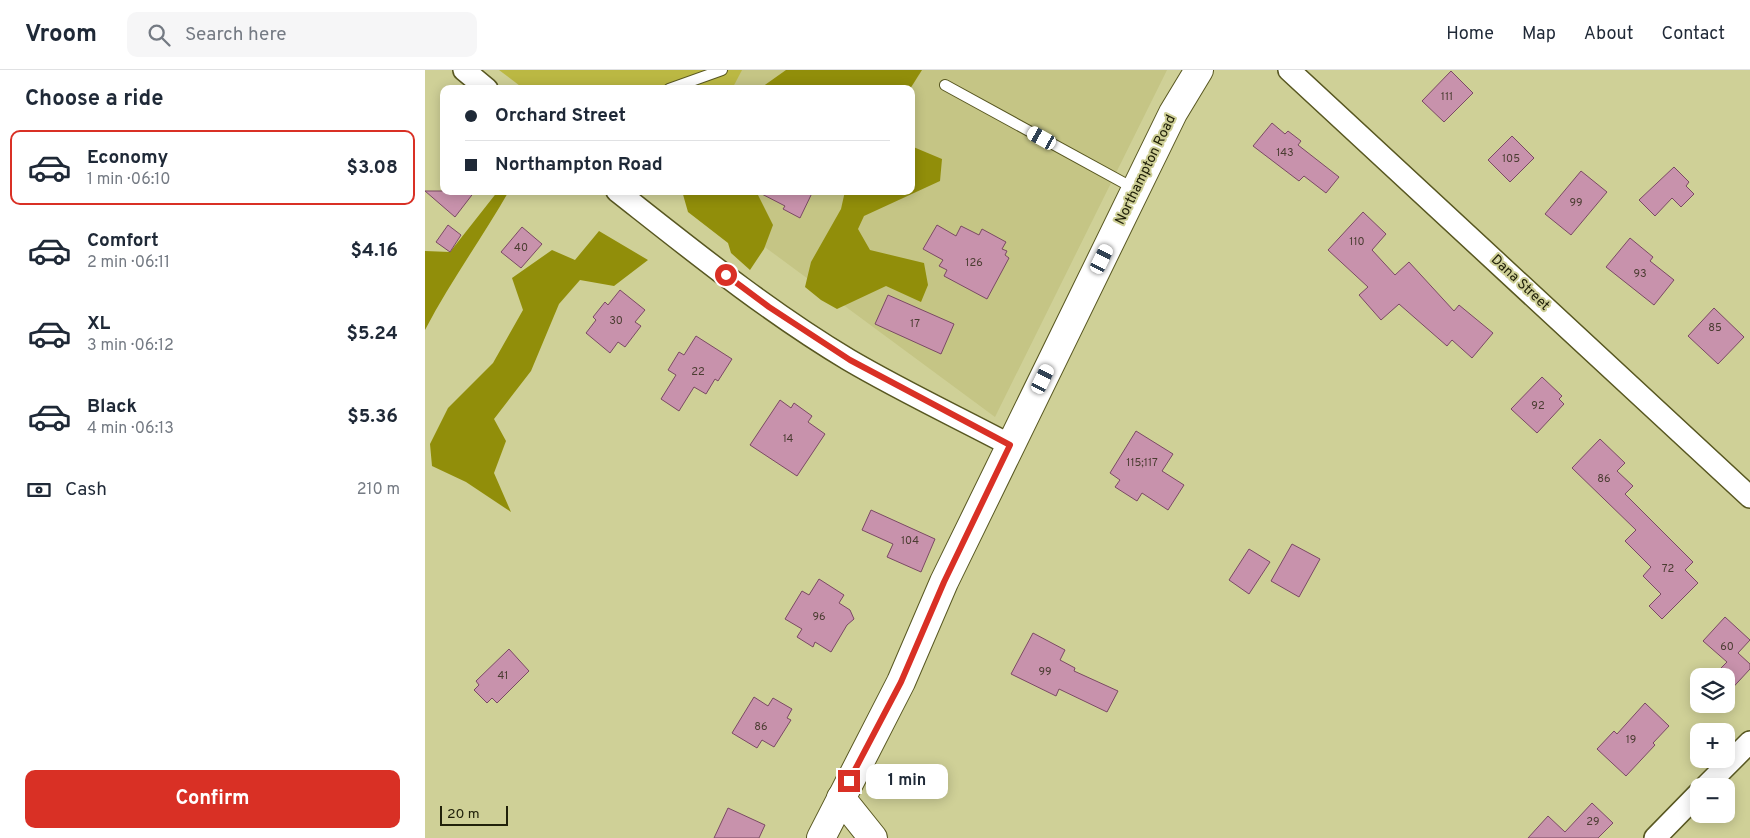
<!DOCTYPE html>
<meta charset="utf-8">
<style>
:root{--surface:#fff;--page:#f6f6f7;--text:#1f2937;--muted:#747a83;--line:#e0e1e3;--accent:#d93025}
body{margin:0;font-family:Overpass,sans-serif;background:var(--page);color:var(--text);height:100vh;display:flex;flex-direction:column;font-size:19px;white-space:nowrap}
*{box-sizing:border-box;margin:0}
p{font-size:16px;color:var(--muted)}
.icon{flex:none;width:28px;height:28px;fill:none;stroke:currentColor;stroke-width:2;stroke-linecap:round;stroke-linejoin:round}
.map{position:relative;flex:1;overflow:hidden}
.drawer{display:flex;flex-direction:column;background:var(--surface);width:425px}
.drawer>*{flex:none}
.banner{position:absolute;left:15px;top:15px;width:475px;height:110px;border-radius:10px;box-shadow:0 2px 12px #0003;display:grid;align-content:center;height:110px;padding:0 25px;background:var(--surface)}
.buttons{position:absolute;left:1265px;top:598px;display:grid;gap:10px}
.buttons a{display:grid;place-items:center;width:45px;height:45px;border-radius:10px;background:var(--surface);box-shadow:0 2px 12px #0003;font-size:25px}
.scale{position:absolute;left:15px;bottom:12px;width:68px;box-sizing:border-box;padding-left:5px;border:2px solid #21210a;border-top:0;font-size:14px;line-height:18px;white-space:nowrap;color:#21210a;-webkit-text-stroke:4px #cfd097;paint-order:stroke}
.end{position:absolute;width:22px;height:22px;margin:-11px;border:6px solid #d93025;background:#fff;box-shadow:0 0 0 2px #fff}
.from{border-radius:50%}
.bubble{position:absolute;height:35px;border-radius:10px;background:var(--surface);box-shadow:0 2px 12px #0003;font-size:16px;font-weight:700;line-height:35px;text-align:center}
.car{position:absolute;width:15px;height:30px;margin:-15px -8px;border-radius:6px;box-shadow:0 0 4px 1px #0007;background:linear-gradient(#fff 24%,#345 0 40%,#fff 0 76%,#345 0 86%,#fff 0)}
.banner b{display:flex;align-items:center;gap:18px;height:48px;font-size:19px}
.banner b+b{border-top:1px solid var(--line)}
.banner i{width:12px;height:12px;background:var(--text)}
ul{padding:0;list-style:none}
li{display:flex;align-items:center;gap:15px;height:75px;margin:0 10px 8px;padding:0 15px;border:2px solid transparent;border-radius:10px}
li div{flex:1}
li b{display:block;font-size:19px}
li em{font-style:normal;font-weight:700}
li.current{border-color:var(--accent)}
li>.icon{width:45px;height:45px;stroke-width:1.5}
h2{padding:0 25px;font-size:22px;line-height:60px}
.pay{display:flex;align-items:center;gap:12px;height:55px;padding:0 25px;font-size:19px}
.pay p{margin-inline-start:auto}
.button{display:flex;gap:10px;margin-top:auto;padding:10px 25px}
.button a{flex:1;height:58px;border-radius:10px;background:var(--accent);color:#fff;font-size:20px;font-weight:700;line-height:58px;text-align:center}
header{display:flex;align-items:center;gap:30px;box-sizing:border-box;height:70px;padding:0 25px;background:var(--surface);border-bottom:1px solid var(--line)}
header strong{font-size:24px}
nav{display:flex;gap:28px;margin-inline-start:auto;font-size:18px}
.search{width:350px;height:45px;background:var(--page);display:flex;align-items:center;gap:12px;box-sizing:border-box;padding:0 18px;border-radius:10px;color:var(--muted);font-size:19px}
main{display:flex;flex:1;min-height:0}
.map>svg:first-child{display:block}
.built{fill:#c5c585}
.green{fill:#bbb843}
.forest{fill:#918e0a}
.building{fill:#c892ac;stroke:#7a4a63}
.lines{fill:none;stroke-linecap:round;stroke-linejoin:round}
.lane-casing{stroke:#585721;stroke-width:12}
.street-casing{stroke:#585721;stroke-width:24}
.secondary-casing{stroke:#585721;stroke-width:30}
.highway-casing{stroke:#585721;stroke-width:30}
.lane{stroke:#fff;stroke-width:10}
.street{stroke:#fff;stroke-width:21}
.secondary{stroke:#fff;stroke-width:28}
.highway{stroke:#fff;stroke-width:28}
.route{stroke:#d93025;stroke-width:6}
.labels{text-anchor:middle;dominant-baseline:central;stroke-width:4;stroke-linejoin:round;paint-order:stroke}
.number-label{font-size:11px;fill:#4b3d32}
.street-label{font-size:14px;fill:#21210a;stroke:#cfd097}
</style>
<header>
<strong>Vroom</strong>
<div class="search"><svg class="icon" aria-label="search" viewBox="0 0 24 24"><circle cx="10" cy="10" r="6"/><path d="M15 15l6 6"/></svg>Search here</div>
<nav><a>Home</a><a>Map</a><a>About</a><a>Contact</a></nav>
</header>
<main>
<section class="drawer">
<h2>Choose a ride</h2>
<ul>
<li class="current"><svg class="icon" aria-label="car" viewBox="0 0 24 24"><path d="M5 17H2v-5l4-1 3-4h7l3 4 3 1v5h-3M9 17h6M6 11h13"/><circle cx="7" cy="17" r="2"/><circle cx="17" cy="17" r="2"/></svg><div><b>Economy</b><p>1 min · 06:10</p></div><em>$3.08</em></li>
<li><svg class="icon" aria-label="car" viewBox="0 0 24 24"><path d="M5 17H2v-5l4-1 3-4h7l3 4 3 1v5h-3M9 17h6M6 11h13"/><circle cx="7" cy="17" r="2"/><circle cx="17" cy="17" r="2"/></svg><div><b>Comfort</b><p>2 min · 06:11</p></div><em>$4.16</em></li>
<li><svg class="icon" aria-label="car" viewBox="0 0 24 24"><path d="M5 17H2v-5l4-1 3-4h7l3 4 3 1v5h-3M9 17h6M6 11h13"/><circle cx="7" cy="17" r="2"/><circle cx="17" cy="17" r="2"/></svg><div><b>XL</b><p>3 min · 06:12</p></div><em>$5.24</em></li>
<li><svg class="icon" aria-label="car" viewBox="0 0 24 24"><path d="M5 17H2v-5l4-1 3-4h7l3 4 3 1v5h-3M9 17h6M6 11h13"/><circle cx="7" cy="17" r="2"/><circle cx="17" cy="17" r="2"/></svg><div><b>Black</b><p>4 min · 06:13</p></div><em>$5.36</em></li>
</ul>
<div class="pay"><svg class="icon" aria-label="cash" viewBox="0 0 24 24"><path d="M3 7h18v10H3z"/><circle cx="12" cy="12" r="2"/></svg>Cash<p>210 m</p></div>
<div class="button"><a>Confirm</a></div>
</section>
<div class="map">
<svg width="1325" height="768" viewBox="0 0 1325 768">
<rect width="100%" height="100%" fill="#cfd097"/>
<path class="built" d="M99,0H742L570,347L264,121H486V19H125Z"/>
<path class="green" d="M74,0H317L307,19H99Z"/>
<g class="forest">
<path d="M361,0H497L485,19H334Z"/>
<path d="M486,76L517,89L515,111L439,146L433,159L445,180L499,193L503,215L496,232L461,216L412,239L396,230L380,217L386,192L416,139L420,121H486Z"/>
<path d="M73,121H84C57,168 25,212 0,260V181L25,182Z"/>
<path d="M257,121H331L348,155L339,179L325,200L306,183L303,173L263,142Z"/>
<path d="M174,161L223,190L189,216L155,210L134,234L106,301L69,349L81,371L69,403L86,442L41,412L7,396L5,374L23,338L68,293L98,240L87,208L127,180L150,190Z"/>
</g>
<g class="building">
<path d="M1026,1L1048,23L1019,52L997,31Z"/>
<path d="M847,53L860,64L863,61L876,71L873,75L914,107L901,123L879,106L874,111L828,76Z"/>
<path d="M1087,66L1109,88L1085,112L1063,90Z"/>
<path d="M1249,97L1264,112L1261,116L1269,124L1256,137L1247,128L1230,146L1214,130Z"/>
<path d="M1156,101L1182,122L1146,165L1120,144Z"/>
<path d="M0,121H50L30,147Z"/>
<path d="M331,121H388L375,148L358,139L360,136Z"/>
<path d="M938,142L961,164L947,180L970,205L984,192L1029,241L1034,235L1068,263L1047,288L1027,270L1022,276L974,234L956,250L934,225L943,217L903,180Z"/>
<path d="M23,155L36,165L25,182L11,172Z"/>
<path d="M512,155L531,166L536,156L554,165L557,159L581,172L577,179L582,181L580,185L584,188L562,229L519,206L522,200L514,196L518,190L498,179Z"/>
<path d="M97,157L117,174L96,198L76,182Z"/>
<path d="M1205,168L1228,187L1225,191L1249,210L1229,235L1181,197Z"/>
<path d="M195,220L220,240L210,252L216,256L200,277L193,272L185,283L161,263L171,250L168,247L180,232L183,235Z"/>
<path d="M463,225L529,254L516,284L450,254Z"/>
<path d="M1289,238L1319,267L1293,294L1263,266Z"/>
<path d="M271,266L307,289L293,311L290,309L281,324L269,317L254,341L236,329L251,305L243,300L254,282L259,285Z"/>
<path d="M1117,307L1137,326L1134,329L1139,334L1112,363L1086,339Z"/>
<path d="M355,330L366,338L369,333L387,346L383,352L400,364L372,406L325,375Z"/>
<path d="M711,361L748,384L737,401L759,415L743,440L717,423L712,431L690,417L695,410L685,403Z"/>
<path d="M1175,369L1200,393L1192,401L1208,416L1200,424L1268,492L1260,500L1273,513L1237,549L1224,536L1236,524L1218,506L1226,497L1200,471L1211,460L1147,398Z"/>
<path d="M446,440L510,469L496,502L462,487L468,474L437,460Z"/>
<path d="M867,474L895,489L874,527L846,511Z"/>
<path d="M824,479L845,492L824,524L804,510Z"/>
<path d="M394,509L419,525L414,533L425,540L429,549L422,555L406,582L390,572L388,577L372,567L377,559L360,549L377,521L384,525Z"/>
<path d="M1300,547L1325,570L1313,583L1325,594V599L1301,625V605L1295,599L1302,592L1278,571Z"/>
<path d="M608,563L640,580L635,590L650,598L649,601L693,621L682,642L634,619L631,626L586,604Z"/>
<path d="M84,579L104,601L72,633L67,628L62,633L49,620L54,615L51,611Z"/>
<path d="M329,627L343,636L348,628L367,639L362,648L366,650L349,677L337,670L332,678L307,663Z"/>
<path d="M1220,633L1244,656L1228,673L1230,675L1201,706L1172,679L1189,661L1192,664Z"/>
<path d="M1167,733L1188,753L1173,768H1103L1123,746L1140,762Z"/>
<path d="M303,738L340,755L334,768H289Z"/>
</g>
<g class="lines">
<g class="lane-casing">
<g id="lane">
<path d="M520,15L710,119"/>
<path d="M244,19L297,0"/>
</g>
</g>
<g class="street-casing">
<g id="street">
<path d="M39,0L62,19"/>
<path d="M864,0L1325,427"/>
<path d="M192,121C267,180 342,241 424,290C477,321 532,347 585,375"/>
<path d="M1281,716L1325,672"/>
<path d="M1230,768L1274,723"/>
</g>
</g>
<g class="secondary-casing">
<path id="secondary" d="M416,728L448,768"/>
</g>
<g class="highway-casing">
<path id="highway" d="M396,768L476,612L519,512L748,43L774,0"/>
</g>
<use href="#lane" class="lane"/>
<use href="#street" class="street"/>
<use href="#secondary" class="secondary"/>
<use href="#highway" class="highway"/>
</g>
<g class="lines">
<path class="route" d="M301,205L344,237L425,290L585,375L519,512L476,612L424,711"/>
</g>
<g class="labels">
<g class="number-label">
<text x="1022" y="27">111</text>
<text x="860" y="83">143</text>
<text x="1086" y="89">105</text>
<text x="1151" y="133">99</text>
<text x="932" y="172">110</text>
<text x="96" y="178">40</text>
<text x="549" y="193">126</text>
<text x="1215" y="204">93</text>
<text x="191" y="251">30</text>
<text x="490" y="254">17</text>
<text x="1290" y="258">85</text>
<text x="273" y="302">22</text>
<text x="1113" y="336">92</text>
<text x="363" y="369">14</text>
<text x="717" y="393">115;117</text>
<text x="1179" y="409">86</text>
<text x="485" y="471">104</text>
<text x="1243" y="499">72</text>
<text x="394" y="547">96</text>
<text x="1302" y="577">60</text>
<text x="620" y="602">99</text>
<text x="78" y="606">41</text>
<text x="336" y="657">86</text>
<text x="1206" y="670">19</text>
<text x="1168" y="752">29</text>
</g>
<g class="street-label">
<text transform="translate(721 100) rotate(-64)">Northampton Road</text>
<text transform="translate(1095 213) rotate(43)">Dana Street</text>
</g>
</g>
</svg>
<div class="buttons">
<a><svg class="icon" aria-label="layers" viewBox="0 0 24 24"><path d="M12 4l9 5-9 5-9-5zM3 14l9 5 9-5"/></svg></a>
<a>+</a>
<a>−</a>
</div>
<div class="scale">20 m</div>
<i class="end from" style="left:301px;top:205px"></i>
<i class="end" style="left:424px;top:711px"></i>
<div class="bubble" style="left:441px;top:694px;width:82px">1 min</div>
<i class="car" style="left:617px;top:68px;rotate:299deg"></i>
<i class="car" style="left:677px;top:189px;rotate:26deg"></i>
<i class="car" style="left:618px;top:309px;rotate:26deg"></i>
<div class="banner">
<b><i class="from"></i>Orchard Street</b>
<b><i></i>Northampton Road</b>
</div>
</div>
</main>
